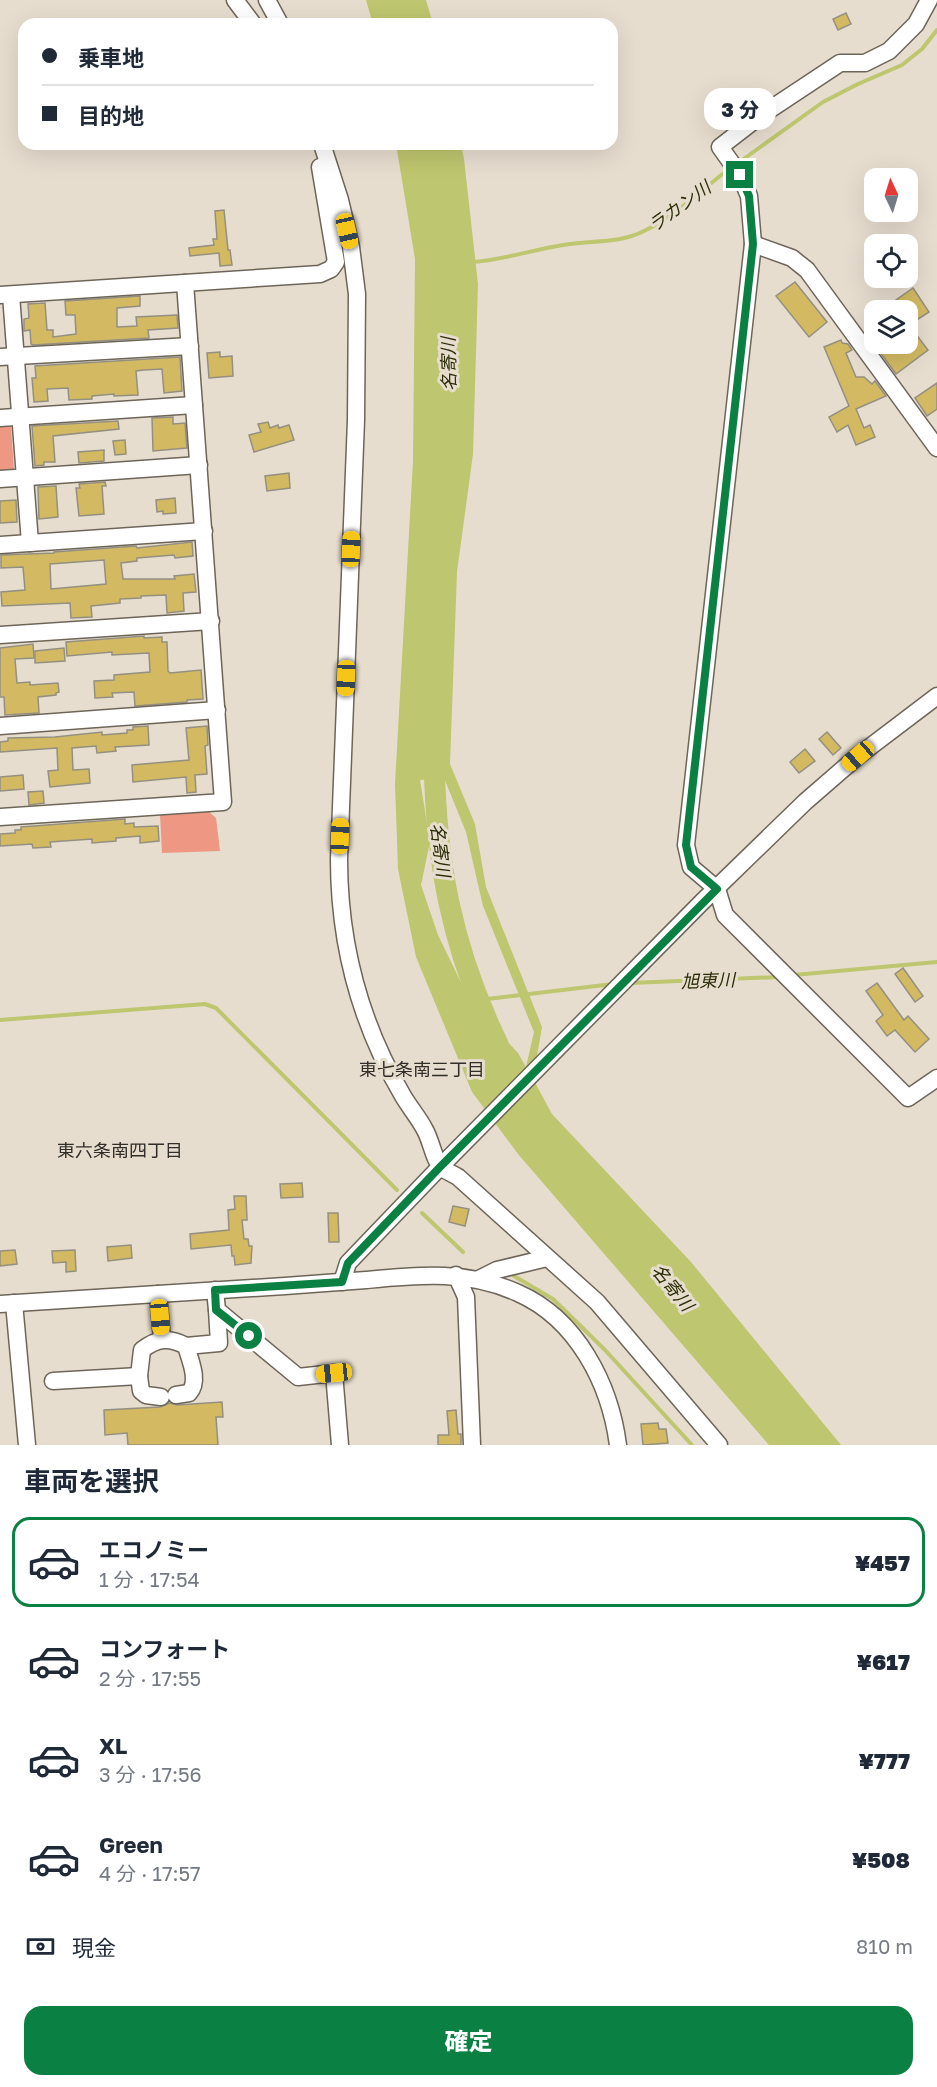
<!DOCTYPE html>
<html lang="ja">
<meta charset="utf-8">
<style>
:root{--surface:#fff;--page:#f6f6f7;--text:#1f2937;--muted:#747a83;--line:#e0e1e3;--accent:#0b8043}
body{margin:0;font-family:"Golos Text","Noto Sans JP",sans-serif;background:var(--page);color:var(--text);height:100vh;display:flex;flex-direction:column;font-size:22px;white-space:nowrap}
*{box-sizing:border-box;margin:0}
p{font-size:20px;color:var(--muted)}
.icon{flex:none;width:33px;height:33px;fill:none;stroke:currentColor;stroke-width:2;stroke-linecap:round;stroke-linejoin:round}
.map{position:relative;height:1445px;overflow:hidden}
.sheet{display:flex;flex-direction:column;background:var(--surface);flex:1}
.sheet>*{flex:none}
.hud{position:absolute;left:18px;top:18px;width:600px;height:132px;border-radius:18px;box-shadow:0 6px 24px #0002;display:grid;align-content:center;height:132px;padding:0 24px;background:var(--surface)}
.needle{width:39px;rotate:356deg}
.controls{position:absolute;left:864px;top:168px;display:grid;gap:12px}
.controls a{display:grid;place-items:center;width:54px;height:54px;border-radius:12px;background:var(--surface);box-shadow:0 6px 24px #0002;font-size:30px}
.end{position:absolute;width:27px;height:27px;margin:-14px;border:8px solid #0b8043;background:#fff;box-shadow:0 0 0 3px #fff}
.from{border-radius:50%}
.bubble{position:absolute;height:42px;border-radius:18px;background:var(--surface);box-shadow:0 6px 24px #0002;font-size:20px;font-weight:800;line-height:42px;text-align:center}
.car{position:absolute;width:18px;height:36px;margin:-18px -9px;border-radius:8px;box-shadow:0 0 4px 2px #0007;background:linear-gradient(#f5c518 24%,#345 0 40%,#f5c518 0 76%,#345 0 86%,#f5c518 0)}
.hud b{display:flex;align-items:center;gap:21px;height:57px;font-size:22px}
.hud b+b{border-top:2px solid var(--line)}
.hud i{width:15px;height:15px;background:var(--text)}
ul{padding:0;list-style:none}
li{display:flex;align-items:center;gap:18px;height:90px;margin:0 12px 9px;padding:0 12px;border:3px solid transparent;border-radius:18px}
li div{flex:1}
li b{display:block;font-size:22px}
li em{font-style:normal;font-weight:800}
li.on{border-color:var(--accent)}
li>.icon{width:54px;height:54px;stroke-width:1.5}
h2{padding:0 24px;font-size:27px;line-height:72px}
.pay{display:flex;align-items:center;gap:15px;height:66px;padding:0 24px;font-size:22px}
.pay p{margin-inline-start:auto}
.primary-button{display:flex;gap:12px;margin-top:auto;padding:12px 24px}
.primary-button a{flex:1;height:69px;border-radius:18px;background:var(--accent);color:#fff;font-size:24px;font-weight:800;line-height:69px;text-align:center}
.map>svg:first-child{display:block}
.green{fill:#ee9782}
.water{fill:#bec66f;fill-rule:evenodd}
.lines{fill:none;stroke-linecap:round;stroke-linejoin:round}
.stream{stroke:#bec66f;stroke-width:4}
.river{stroke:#bec66f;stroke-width:21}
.building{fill:#d3ba62;stroke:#949081;stroke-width:1.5;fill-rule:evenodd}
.minor-casing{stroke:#6e6559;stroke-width:19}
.minor{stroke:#fff;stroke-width:16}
.route{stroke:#0b8043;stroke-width:8}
.labels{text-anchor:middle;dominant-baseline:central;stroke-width:6;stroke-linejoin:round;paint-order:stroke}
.water-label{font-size:18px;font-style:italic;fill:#2b2e07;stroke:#e7ddcf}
.neighbourhood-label{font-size:18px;fill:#312d28;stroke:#e7ddcf}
</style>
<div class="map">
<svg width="937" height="1445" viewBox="0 0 937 1445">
<rect width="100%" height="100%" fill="#e7ddcf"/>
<g class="green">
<path d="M11,426L14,471L0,472V427Z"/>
<path d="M208,811L216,818L220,851L162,853L160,814Z"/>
</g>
<g class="water">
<path d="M366,0H426L433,24H373Z"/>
<path d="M396,144H461L464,159L478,284L473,454L457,572L450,764L475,824L486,887L542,1027L533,1079L552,1114L691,1262L841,1445H769L518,1154L472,1092L416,957L398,869L395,784L413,461L415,259ZM444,778L466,832L483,906L534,1032L526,1067L518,1053L470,1001L438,935L421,885L430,842L420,780Z"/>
</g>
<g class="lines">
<g class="stream">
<path d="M738,163L823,102L858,84L902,65L922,49L937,30"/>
<path d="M472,262C503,260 532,250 563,245C589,240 619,244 644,231C676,216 701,190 729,169"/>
<path d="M794,975L937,962"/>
<path d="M630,983L778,977"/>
<path d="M479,1000L613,984"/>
<path d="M0,1020L205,1004L216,1008L397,1190"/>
<path d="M422,1213L463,1252"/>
<path d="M514,1276L553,1299L605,1350L692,1445"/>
</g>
<path class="river" d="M434,752C435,859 451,947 498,1044"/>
</g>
<g class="building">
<path d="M846,13L851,24L838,30L833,19Z"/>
<path d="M224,210L228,250H230L232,265L220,266L219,253L190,256L189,248L214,245L213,239H217L215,211Z"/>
<path d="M795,282L827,322L809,337L776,296Z"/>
<path d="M913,288L929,312L909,325L928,350L896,374L874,344H908V310H903L896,300Z"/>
<path d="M140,296V306L117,308V327L137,326L136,317L177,315L178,328L148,330L149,338L33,345L31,344L30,330L24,331V319L29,318L28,304L45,303L47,330H53V337L76,334L75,315H66L65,301Z"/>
<path d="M841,340L842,343L848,344L852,350L846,353L856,377H864L872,384L875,381L886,396L856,409L864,428L870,425L875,437L856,445L848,425L837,432L829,417L849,406L824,347Z"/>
<path d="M220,352V357L232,356L233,376L209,378L207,353Z"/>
<path d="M180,357L182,391L164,393L162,369L144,370L136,371L138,395L114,396V394L92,396V399L69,400L68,388L47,389L48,401L34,402L32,378H36L35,366Z"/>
<path d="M937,383V409L927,416L915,398Z"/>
<path d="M173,417V424L185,423L187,448L153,451L152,418Z"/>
<path d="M118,421L119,429L53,436L55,462H44V465L35,466L32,426Z"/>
<path d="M268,422L270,428L278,425L279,428L289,425L294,440L254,452L249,435L261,432L258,424Z"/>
<path d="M125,440L126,454L115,455L113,441Z"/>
<path d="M104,450V461L79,463L78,452Z"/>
<path d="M289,473L290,488L267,491L265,476Z"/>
<path d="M105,482L106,486H102L104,514L79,516L76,488H80L79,484Z"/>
<path d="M56,486L58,517L39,519L38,487Z"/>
<path d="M175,498L176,513L163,514V511L157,512L156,500Z"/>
<path d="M16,500L17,522L0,523V501Z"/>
<path d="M192,542L193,556L175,558L174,555L137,558V561L121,563L123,579H175L174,576L194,574L196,592L183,593L184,611L167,613L166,595L141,596V598L120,599V603L91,606L92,617L71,618L70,603L2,606L1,592L25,590L23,567L1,568V555L54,553V552L136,546L137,548ZM104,560L106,584L51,589L50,564Z"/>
<path d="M144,636V638L162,637V642H167L168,671L170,673L201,670L203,699L187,700V702L135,706L134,692L112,693L113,697L95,698L94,681L114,680V675L150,672L149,653L112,655V652L67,656L66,642Z"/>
<path d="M33,644L34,658L15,659L17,683L30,682V685L58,683L59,692L56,693V695L38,697L39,713L5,715L4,697H0V648Z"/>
<path d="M64,648L65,661L35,663V651Z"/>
<path d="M148,726L149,745L115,747L116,751L97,753L96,746L72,748L73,770L89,769L90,783L50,787L48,771L58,770L57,748L0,752V742L8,741V738L55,737L102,732V735L127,733V730H133V727Z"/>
<path d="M207,726L208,745L205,746L207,774L195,775L196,792L187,793L186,777L133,782L132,765L189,760L186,728Z"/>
<path d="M827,732L841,748L833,755L819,739Z"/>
<path d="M805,749L815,761L799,773L790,762Z"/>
<path d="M23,775L24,789L0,791V777Z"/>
<path d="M43,791L44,803L29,805L28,792Z"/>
<path d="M125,819V824L134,823V827L158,826L159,841L140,843V836L116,838V841L92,843V839L50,842L51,847L33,848L32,844L0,846V834L15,833V830H21V827Z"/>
<path d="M903,968L923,996L915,1002L895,974Z"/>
<path d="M877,983L904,1020L908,1016L929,1039L915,1052L895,1030L887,1036L876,1021L883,1015L866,991Z"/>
<path d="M302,1183L303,1197L281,1198L280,1184Z"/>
<path d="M234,1196H246L247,1220H242L244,1239H248L249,1246H252L251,1263L235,1265L234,1256H232L231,1245L191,1249L190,1234L229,1230L228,1210L235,1209Z"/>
<path d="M453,1206L469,1209L465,1226L449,1222Z"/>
<path d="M328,1213H338L339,1242H329Z"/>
<path d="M131,1245L132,1258L108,1261L107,1247Z"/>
<path d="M15,1250L17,1264L0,1266V1251Z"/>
<path d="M75,1250L76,1271L66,1272V1262L53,1263L52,1251Z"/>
<path d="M222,1402L223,1417H216L218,1445H128L127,1433L105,1435L104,1410L160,1407L170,1403L177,1405Z"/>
<path d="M456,1410L458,1434H461V1445H438V1435H449L447,1411Z"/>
<path d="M658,1423L659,1429H666L668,1443L643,1445L641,1424Z"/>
</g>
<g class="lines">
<g class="minor-casing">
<g id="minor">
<path d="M235,0L253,24"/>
<path d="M267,0L280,24"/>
<path d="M929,0L916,24L889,51L865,63H840L760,116L720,147L740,175L749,196L753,244L686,845L691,867L717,889L725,915L908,1098L937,1078"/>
<path d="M322,144L340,200L351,247L357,294L356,420L339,859C339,943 360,1023 403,1096C410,1108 419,1118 425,1130C431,1140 434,1161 442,1168C446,1171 453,1174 458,1177L597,1302L719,1445"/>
<path d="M753,244L792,258L807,270L937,448"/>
<path d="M0,295L320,274L331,269L336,262L320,167"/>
<path d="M11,295L30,543"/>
<path d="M0,357L190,346"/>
<path d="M0,418L194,405"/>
<path d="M0,479L199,465"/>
<path d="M0,545L204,531"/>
<path d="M0,635L211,621"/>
<path d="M0,726L217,710"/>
<path d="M0,817L223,802L185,283"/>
<path d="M456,1275L466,1297L472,1445"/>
<path d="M479,1279L497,1270L547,1258"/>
<path d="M342,1282L348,1263L440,1167L702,902L805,802L858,756L937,696"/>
<path d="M215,1290L217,1310L298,1377L334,1373L340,1445"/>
<path d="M158,1294L162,1339"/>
<path d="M14,1303L27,1445"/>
<path d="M0,1304C95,1298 190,1292 285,1286C312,1284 339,1282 366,1280C420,1275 467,1270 518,1293C577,1319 610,1384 618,1445"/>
<path d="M186,1346L219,1343L217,1310"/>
<path d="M53,1381L139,1376"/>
<path d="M161,1397L146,1395L141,1391L139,1376L142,1350C157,1338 169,1337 186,1346C190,1360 200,1381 189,1393L176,1395"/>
</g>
</g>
<use href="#minor" class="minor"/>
</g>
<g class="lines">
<path class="route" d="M249,1336L216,1310L215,1290L342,1282L348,1263L440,1167L717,889L691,867L686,845L753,244L749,196L740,175"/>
</g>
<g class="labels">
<g class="water-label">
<text transform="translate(679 206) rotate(-36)">ラカン川</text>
<text transform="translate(448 364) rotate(-91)">名寄川</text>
<text transform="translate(441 850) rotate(83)">名寄川</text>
<text transform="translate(708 980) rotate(-2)">旭東川</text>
<text transform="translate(673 1287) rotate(51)">名寄川</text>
</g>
<g class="neighbourhood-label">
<text x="422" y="1069">東七条南三丁目</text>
<text x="120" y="1150">東六条南四丁目</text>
</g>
</g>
</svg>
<div class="controls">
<a><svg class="needle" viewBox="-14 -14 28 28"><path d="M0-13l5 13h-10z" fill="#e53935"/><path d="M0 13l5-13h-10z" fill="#747a83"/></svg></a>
<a><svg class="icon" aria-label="locate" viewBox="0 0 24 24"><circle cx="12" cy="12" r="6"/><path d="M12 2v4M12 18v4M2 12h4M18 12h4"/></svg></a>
<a><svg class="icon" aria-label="layers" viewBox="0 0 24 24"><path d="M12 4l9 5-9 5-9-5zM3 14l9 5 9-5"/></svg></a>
</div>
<i class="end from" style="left:249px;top:1336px"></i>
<i class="end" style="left:740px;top:175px"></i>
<div class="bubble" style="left:704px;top:88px;width:72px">3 分</div>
<i class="car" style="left:347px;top:231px;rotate:167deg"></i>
<i class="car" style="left:351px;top:549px;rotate:2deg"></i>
<i class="car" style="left:346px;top:678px;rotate:182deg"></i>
<i class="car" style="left:858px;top:756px;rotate:229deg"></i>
<i class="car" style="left:340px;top:836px;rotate:2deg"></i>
<i class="car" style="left:160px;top:1317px;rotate:175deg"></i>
<i class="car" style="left:334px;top:1373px;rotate:264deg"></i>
<div class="hud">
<b><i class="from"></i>乗車地</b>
<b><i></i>目的地</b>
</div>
</div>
<section class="sheet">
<h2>車両を選択</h2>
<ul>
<li class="on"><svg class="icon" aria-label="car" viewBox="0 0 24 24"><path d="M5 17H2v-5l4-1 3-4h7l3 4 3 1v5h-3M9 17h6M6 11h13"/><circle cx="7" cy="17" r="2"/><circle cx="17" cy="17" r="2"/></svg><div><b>エコノミー</b><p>1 分 · 17:54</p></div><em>¥457</em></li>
<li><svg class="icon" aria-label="car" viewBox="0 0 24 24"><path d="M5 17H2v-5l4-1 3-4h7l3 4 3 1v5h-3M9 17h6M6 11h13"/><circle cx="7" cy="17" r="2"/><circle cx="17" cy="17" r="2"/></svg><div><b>コンフォート</b><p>2 分 · 17:55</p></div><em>¥617</em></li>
<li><svg class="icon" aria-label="car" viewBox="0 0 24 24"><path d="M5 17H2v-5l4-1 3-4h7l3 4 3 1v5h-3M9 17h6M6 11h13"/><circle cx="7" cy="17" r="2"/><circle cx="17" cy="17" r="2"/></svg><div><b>XL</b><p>3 分 · 17:56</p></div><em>¥777</em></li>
<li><svg class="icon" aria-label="car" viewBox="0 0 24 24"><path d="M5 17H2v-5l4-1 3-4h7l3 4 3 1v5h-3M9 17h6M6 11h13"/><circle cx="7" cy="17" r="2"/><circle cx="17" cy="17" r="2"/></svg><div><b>Green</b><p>4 分 · 17:57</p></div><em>¥508</em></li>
</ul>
<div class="pay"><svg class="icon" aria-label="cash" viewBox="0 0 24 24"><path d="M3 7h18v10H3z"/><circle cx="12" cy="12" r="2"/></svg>現金<p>810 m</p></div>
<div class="primary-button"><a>確定</a></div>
</section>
